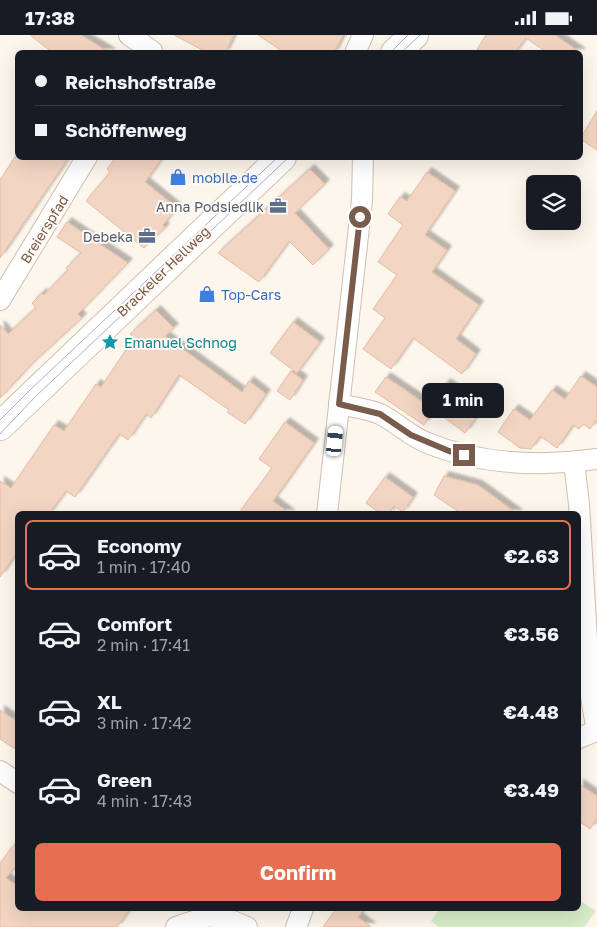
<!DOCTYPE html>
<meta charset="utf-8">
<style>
:root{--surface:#171b24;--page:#20242c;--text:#f1f3f6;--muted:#9ea1a6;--line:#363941;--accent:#e76f51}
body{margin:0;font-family:"Golos Text",sans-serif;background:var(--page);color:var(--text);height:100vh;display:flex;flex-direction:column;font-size:19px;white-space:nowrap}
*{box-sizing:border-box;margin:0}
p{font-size:16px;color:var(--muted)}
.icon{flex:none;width:28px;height:28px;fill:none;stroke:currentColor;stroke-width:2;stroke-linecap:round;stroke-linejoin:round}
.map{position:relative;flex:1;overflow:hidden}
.drawer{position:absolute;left:15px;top:476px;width:566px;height:400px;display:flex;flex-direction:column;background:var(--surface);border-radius:8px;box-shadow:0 5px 20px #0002}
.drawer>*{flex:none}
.top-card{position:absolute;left:15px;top:15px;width:568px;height:110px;border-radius:8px;box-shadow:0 5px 20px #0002;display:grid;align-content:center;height:110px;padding:0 20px;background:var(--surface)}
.controls{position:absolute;left:526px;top:140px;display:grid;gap:10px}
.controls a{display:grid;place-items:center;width:55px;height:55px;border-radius:8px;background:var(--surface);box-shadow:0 5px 20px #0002;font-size:25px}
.end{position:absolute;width:22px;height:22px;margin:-11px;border:6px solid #7a5c4d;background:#fff;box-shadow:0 0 0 2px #fff}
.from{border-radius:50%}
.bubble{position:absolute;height:35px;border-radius:8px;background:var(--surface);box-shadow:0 5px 20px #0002;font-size:16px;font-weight:700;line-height:35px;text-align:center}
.car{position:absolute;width:15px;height:30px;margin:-15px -8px;border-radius:6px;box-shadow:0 0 4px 1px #0007;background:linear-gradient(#fff 24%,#345 0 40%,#fff 0 76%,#345 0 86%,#fff 0)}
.top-card b{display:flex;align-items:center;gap:18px;height:48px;font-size:19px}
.top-card b+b{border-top:1px solid var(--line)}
.top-card i{width:12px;height:12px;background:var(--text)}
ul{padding:9px 0 0;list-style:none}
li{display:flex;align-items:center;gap:15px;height:70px;margin:0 10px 8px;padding:0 10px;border:2px solid transparent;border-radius:8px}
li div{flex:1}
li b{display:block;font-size:19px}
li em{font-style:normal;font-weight:700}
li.active{border-color:var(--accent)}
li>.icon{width:45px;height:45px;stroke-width:1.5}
.action{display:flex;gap:10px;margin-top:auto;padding:10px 20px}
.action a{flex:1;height:58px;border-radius:8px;background:var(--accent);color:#fff;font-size:20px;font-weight:700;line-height:58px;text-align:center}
.status{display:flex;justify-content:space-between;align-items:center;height:35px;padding:0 25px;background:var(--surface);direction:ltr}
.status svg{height:14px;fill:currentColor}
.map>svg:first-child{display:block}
.green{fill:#d8ecc9}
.building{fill:#f3d5c3;stroke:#e6bba3;filter:url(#shadow)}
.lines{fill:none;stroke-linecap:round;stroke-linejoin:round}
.minor-casing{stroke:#d1beb0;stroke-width:22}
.secondary-casing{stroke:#d6c0b0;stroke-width:30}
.minor{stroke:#fff;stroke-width:20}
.secondary{stroke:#fff;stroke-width:28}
.tram{stroke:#b9a8c9;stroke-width:1}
.route{stroke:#7a5c4d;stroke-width:6}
.labels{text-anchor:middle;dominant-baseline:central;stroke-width:4;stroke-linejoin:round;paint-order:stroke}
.shop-label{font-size:14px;fill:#366cbe;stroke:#fffaf3;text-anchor:start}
.service-label{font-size:14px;fill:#4e5e75;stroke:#fffaf3;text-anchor:end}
.street-label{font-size:14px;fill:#7a5c4d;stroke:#fffaf3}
.culture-label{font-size:14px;fill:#0d838f;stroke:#fffaf3;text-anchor:start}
</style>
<div class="status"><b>17:38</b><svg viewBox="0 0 49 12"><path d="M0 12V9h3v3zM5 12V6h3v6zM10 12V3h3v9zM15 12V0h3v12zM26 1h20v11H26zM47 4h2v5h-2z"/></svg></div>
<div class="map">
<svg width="597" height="892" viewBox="0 0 597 892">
<defs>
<filter id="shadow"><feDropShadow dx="4.5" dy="-4.5" stdDeviation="1" flood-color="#0004"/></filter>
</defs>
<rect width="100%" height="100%" fill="#fdf6ec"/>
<path class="green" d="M579,865L596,876L584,892H439L431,886L439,874H579Z"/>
<g class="building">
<path d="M30,0H81L111,18H53Z"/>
<path d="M174,0H234L225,18H208Z"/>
<path d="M258,0H343L334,18H285Z"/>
<path d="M486,0H555L581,18H548L526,3L515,18H475Z"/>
<path d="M597,76V115L580,104Z"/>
<path d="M15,122H69L0,223V145Z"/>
<path d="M116,122H163L145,147L177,173L163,190L165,193L144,213L86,166L110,137L107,134Z"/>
<path d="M310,134L325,149L295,178L329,214L313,230L289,206L259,247L218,218Z"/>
<path d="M427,137L455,156L425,200L447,215L432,237L479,270L456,304L476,319L462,339L413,303L391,334L363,314L385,283L373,274L397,240L378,227L403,190L388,179L400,162L407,166Z"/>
<path d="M67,187L128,228L78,279L82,283L33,328L0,363V290L8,299L36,273L32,268L42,258L44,260L68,235L66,233L81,218L57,202Z"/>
<path d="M156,275L174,293L165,301L242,357L249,346L266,359L245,389L227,377L229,375L179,340L151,383L146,379L128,405L119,399L75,462L66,456L49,479H18V516L0,542V446L11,453L54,390L64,396L96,349L101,352L134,303L130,299Z"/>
<path d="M293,287L320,307L297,338L270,318Z"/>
<path d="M291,336L303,345L290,365L277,356Z"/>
<path d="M581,341L597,352V384L590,394L583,389L579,394L573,390L557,413L540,401L531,414L520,413L498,397L514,374L530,385L552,355L565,364Z"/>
<path d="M386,342L429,371L446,348L482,374L465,398L434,375L424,390L375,357Z"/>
<path d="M285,387L314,408L273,466L290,479H238L272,433L259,424Z"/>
<path d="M444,441L478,450L518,479H462L434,460Z"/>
<path d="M385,442L413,462L403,477L394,471L389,479H381L366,468Z"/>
<path d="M0,675L18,687V716L0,704Z"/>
<path d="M579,749L597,761V783L590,794L579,786Z"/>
<path d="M18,805V829L6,843L18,851V874H130L117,892H0V828Z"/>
<path d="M336,874H364L358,882L371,892H323Z"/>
</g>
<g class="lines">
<g class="minor-casing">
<g id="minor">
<path d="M129,0L152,16"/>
<path d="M355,18L363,0"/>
<path d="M0,265L87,122"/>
<path d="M339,369C352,372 368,374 380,379C396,387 409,400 425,407C480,430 539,432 597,424"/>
<path d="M574,427L579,469L590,656L597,697"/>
<path d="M327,479L362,165L363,122"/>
<path d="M579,703L596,696"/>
<path d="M0,736L18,748"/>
<path d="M176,892L209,881L233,886L247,892"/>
<path d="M296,892L303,874"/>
</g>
</g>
<g class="secondary-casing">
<g id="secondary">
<path d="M395,18L414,0"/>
<path d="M0,391L282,122"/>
</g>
</g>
<use href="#minor" class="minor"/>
<use href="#secondary" class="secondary"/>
<g class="tram">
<path d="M390,18L408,0"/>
<path d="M401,18L420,0"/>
<path d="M0,385L32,353L278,122"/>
<path d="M0,399L35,362L289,122"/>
</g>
</g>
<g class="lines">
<path class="route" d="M360,182L339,369L380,379L411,400L449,416L464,420"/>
</g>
<defs>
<g id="shop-bare" transform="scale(1.35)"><path d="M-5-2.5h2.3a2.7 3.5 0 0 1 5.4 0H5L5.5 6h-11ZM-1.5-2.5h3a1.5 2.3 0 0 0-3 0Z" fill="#3f7fe0" stroke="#fffaf3" stroke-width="2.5" paint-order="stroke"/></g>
<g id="office-bare" transform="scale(1.35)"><path d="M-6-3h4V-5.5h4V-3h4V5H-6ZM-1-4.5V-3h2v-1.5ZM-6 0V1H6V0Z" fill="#5c6f8a" stroke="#fffaf3" stroke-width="2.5" paint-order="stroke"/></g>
<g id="sight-bare" transform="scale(1.35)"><path d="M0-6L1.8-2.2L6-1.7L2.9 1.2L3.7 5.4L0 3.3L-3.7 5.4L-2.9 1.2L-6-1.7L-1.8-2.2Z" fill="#0f9aa8" stroke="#fffaf3" stroke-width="2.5" paint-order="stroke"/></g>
</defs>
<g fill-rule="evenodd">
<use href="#shop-bare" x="178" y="142"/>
<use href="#office-bare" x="278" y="171"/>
<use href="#office-bare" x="147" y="201"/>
<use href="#shop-bare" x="207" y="259"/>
<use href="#sight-bare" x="110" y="307"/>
</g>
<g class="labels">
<g class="shop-label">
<text x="192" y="142">mobile.de</text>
<text x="221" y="259">Top-Cars</text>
</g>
<g class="service-label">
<text x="264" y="171">Anna Podsiedlik</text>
<text x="133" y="201">Debeka</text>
</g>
<g class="street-label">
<text transform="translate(44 194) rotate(-58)">Breierspfad</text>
<text transform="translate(163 236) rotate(-44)">Brackeler Hellweg</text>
</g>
<g class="culture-label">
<text x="124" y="307">Emanuel Schnog</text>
</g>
</g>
</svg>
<div class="controls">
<a><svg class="icon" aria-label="layers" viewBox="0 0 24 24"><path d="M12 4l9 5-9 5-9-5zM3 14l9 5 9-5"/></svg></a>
</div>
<i class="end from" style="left:360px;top:182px"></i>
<i class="end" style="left:464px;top:420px"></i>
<div class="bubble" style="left:422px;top:348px;width:82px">1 min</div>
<i class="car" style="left:335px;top:406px;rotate:6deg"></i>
<div class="top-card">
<b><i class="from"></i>Reichshofstraße</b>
<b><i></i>Schöffenweg</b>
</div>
<section class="drawer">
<ul>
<li class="active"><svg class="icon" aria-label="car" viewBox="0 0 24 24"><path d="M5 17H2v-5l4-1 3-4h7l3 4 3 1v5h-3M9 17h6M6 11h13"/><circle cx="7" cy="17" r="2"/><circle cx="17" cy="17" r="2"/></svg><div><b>Economy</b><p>1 min · 17:40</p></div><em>€2.63</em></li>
<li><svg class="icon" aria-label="car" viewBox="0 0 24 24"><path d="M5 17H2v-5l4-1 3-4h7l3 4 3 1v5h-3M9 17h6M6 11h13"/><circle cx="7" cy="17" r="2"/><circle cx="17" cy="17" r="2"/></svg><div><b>Comfort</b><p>2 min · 17:41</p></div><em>€3.56</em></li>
<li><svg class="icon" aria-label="car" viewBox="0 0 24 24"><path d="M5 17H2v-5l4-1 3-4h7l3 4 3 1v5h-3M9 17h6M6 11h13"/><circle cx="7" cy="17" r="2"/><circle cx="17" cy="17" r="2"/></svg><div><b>XL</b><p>3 min · 17:42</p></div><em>€4.48</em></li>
<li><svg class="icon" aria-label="car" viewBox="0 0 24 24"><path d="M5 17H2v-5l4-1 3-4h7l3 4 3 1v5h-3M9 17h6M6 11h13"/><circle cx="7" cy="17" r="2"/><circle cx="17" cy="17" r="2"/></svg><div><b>Green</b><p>4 min · 17:43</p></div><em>€3.49</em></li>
</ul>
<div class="action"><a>Confirm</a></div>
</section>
</div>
